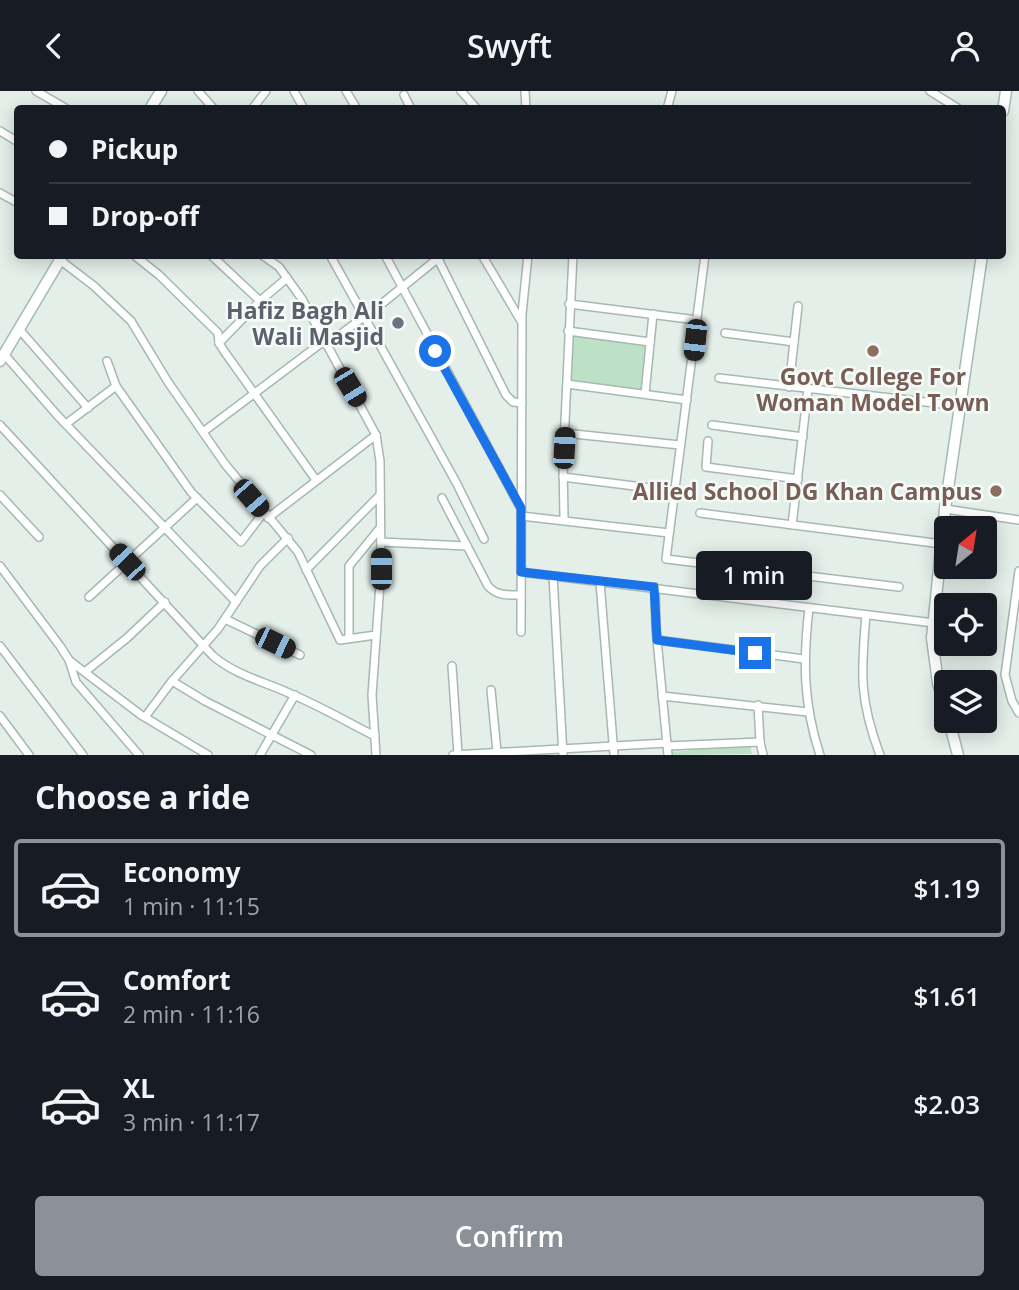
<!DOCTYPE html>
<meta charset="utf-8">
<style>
:root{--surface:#171b24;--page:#242831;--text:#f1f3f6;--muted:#9ea1a6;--line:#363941;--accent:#8c9099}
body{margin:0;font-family:"Open Sans",sans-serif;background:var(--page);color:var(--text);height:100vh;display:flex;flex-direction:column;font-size:26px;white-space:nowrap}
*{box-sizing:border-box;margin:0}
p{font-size:23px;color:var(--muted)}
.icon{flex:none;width:38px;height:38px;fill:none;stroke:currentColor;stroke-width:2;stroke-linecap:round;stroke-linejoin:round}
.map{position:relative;height:664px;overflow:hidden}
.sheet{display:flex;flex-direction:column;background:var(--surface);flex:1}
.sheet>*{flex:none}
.top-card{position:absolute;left:14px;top:14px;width:992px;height:154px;border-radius:7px;box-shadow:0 4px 18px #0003;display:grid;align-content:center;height:154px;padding:0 35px;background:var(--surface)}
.needle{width:46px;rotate:30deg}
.buttons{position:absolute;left:934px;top:425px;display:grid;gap:14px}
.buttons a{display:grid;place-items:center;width:63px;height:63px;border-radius:7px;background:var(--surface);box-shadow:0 4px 18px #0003;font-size:35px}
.end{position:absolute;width:32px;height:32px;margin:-16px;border:9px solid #1a73e8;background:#fff;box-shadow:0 0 0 4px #fff}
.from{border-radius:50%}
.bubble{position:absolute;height:49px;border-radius:7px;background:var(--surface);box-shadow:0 4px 18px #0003;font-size:23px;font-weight:600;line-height:49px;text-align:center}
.car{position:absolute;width:21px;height:42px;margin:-21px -10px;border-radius:9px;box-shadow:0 0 5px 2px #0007;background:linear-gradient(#222 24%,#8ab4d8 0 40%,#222 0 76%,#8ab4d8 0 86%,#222 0)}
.top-card b{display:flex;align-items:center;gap:24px;height:66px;font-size:26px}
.top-card b+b{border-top:2px solid var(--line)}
.top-card i{width:18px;height:18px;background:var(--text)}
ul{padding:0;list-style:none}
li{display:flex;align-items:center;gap:21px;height:98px;margin:0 14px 10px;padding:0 21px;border:4px solid transparent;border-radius:7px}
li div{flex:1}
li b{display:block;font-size:26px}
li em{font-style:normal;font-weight:600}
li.selected{border-color:var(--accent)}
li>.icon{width:63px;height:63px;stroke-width:1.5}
h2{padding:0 35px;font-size:32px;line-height:84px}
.cta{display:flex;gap:14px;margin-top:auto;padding:14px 35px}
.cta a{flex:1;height:80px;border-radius:7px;background:var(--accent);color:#fff;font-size:28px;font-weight:600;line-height:80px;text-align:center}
header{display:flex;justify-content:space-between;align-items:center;height:91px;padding:0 35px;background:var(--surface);font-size:32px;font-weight:600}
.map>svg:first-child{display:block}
.green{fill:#bce1c6}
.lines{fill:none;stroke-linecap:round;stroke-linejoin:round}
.street-casing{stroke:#a6b8b2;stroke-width:10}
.secondary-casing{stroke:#a2bcb3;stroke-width:13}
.street{stroke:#fff;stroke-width:7}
.secondary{stroke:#fff;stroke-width:10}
.route{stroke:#1a73e8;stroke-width:9}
.worship-dot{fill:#6b7280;stroke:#f5fbf8;stroke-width:2.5}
.education-dot{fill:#8d6e63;stroke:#f5fbf8;stroke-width:2.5}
.labels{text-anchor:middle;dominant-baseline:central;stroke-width:5;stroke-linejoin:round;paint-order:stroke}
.worship-label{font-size:23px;font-weight:bold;fill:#5b616d;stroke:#f5fbf8;text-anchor:end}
.education-label{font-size:23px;font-weight:bold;fill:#785e54;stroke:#f5fbf8}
</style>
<header><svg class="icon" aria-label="back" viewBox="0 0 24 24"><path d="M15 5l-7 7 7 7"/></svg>Swyft<svg class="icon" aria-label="person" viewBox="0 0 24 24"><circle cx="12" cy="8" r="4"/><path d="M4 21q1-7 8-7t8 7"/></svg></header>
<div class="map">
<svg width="1019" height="664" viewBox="0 0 1019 664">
<rect width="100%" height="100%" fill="#e4efea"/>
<g class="green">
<path d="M573,244L646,254L641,298L571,290Z"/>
<path d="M750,654L752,663L672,664L671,661Z"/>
</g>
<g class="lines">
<g class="street-casing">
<g id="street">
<path d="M36,0L67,18"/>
<path d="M198,0L214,18"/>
<path d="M294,0L304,18"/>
<path d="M346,0L357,18"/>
<path d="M461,0L477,18"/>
<path d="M525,0L526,18"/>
<path d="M930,0L959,18"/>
<path d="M404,4L411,18"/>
<path d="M252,18L266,0"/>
<path d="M667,18L672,0"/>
<path d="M0,40L18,51"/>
<path d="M0,102L18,112"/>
<path d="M134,164L159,184L218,242L219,252L224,260L316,389"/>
<path d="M211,164L260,210"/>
<path d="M262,164L279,176L302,208L376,344L380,370L381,479L372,604L376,664"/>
<path d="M330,164L457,393L484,448"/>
<path d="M385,164L520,416"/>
<path d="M436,164L506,304L513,311L522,312"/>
<path d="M482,164L521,230"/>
<path d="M705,164L666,468L899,496"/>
<path d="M60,169L94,195L131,230L168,291L225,373L298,461L340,549L376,544"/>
<path d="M569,213L697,229"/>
<path d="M19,238L88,317"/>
<path d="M568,240L650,251"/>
<path d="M725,242L794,251"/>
<path d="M219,252L260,210L287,187"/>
<path d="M326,254L384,211L442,164"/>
<path d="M4,263L57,324L236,511"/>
<path d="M107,270L116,295L191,401L241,451L264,421"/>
<path d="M719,287L960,315"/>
<path d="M567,293L687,309"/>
<path d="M789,296L798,215"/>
<path d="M645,303L653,223"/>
<path d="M66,333L116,295"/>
<path d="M0,334L213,565C237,585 263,590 291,603C320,615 347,631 375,645"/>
<path d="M712,334L803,346"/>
<path d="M203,341L324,250"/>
<path d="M564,342L680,354"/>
<path d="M708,350L706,376L798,388"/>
<path d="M563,386L674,400"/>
<path d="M0,404L39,446"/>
<path d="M442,407L488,495C497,505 507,504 521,504"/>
<path d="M945,418L1019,429"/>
<path d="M700,422L942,453"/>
<path d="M521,425L669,442"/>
<path d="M268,427L376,344"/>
<path d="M564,428L563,372L573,164"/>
<path d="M792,434L808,298"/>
<path d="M381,451L467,455"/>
<path d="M0,475L60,555L69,569L76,591L139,664"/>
<path d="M306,479L380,404"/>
<path d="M1019,480L1005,584L1012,610L1019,622"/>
<path d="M521,481L934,532"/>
<path d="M553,485L563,664"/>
<path d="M600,491L614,664"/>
<path d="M655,496L656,538L668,664"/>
<path d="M89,506L197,407"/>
<path d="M809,517C803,569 803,613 820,664"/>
<path d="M866,524C861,581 859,609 880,664"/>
<path d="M225,528L300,564"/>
<path d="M521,541L522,223L528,164"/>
<path d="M349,547V475L380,437"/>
<path d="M657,549L804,568"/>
<path d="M0,555L83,664"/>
<path d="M70,570L141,624L208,664"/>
<path d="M452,575L458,663"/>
<path d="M86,580L127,547L165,511"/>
<path d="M172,590L205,610L311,664"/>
<path d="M491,599L497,661"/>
<path d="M662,605L808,621"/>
<path d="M758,614L760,651L763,664"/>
<path d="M0,625L29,664"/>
<path d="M145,626L172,590L218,538L260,475L288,447"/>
<path d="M667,655L760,651"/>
<path d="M260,664L295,604"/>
<path d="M453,664L667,652"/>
</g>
</g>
<g class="secondary-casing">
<g id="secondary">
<path d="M150,18L161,0"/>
<path d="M1003,20L1006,0"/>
<path d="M0,270L63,164"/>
<path d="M947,623L938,592L932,547L945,418L982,164"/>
<path d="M949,630L958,664"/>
</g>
</g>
<use href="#street" class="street"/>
<use href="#secondary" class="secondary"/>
</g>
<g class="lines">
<path class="route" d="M435,260L521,417V481L654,496L657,549L755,562"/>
</g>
<circle class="worship-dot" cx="398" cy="232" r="7"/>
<g class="education-dot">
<circle cx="873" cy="260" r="7"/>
<circle cx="996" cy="400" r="7"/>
</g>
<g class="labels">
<g class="worship-label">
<text x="384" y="219">Hafiz Bagh Ali<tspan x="384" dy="26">Wali Masjid</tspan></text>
</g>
<g class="education-label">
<text x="873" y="285">Govt College For<tspan x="873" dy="26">Woman Model Town</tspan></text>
<text x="982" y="400" text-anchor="end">Allied School DG Khan Campus</text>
</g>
</g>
</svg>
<div class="buttons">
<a><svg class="needle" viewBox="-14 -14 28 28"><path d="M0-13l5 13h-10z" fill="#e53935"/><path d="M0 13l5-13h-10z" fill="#9ea1a6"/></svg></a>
<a><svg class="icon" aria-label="locate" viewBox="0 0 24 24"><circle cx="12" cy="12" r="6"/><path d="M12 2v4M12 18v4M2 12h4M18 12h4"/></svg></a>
<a><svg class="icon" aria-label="layers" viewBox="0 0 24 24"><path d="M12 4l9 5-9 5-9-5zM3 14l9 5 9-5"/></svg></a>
</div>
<i class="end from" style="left:435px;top:260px"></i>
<i class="end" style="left:755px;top:562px"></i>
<div class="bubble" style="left:696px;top:460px;width:116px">1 min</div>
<i class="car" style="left:695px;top:249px;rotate:186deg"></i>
<i class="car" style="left:350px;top:296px;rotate:149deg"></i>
<i class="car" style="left:564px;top:357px;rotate:3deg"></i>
<i class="car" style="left:251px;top:407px;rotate:139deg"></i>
<i class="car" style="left:127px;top:471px;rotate:317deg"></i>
<i class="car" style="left:381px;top:478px;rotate:0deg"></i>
<i class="car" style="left:275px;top:552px;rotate:116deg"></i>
<div class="top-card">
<b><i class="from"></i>Pickup</b>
<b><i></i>Drop-off</b>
</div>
</div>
<section class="sheet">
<h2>Choose a ride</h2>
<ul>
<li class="selected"><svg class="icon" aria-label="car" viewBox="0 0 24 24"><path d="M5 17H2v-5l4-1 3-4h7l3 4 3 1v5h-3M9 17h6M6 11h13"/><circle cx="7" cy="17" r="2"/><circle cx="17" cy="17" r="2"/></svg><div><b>Economy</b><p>1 min · 11:15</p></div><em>$1.19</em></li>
<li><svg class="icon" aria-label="car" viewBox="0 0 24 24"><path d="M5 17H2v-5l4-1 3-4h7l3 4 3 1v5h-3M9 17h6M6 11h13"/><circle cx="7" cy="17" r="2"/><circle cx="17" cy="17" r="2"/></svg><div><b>Comfort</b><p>2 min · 11:16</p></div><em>$1.61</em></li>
<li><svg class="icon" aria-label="car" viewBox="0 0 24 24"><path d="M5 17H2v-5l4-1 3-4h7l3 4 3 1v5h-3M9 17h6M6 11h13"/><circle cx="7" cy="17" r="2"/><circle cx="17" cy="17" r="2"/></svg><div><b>XL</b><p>3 min · 11:17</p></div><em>$2.03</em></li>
</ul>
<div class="cta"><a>Confirm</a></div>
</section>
